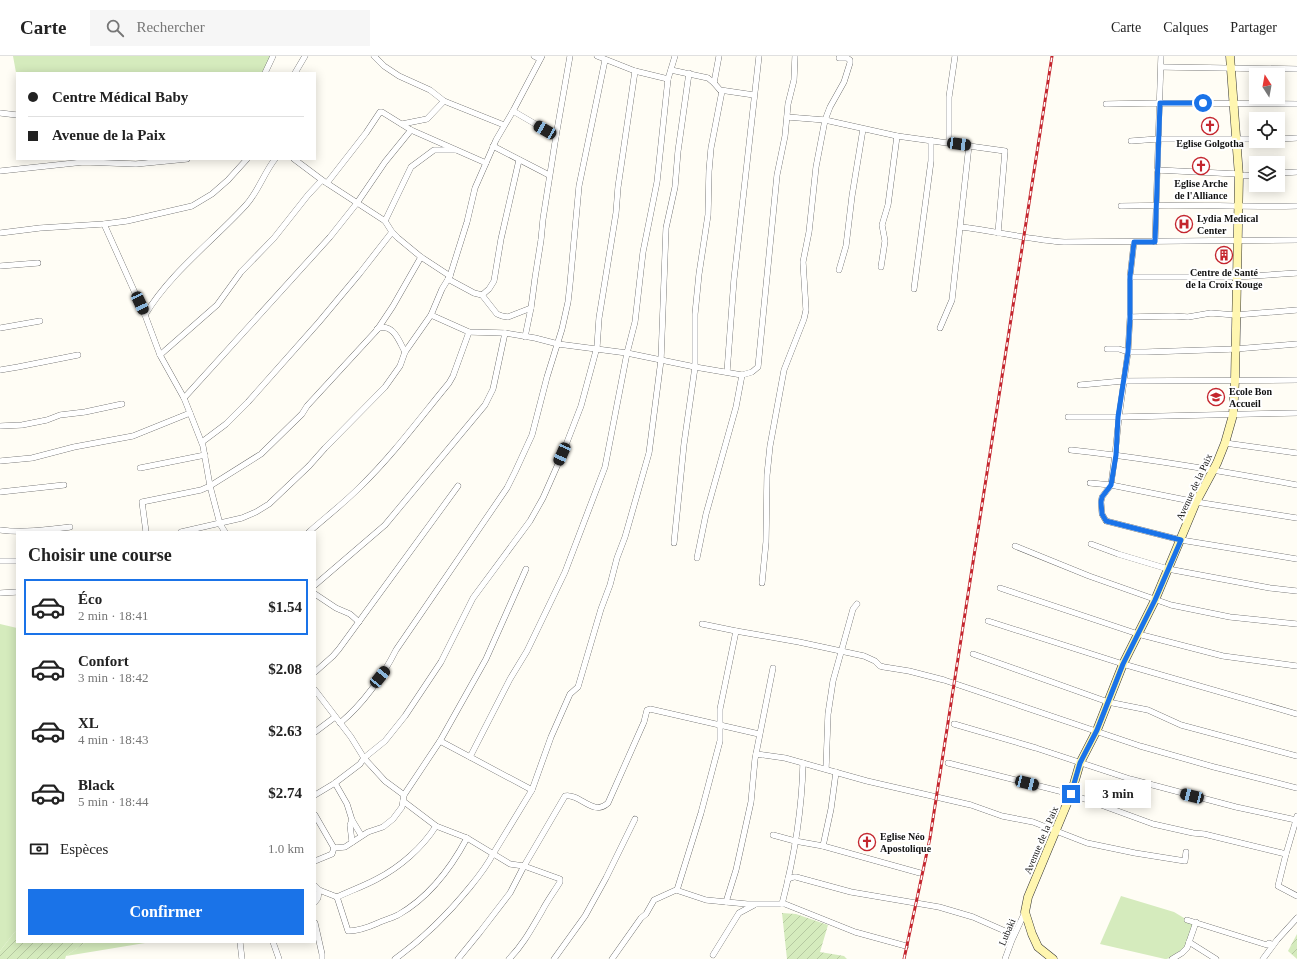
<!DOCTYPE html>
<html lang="fr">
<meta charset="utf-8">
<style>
:root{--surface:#fff;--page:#f6f6f6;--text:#222;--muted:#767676;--line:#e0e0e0;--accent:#1a73e8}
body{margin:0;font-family:Georgia,serif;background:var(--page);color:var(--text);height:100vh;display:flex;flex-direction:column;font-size:15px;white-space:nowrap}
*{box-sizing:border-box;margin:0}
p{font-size:13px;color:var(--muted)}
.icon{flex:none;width:22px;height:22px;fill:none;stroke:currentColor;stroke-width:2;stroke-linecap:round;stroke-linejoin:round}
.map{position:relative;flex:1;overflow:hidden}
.sheet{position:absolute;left:16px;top:475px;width:300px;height:412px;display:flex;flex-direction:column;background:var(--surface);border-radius:0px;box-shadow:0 2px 10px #0003}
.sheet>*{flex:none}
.banner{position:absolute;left:16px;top:16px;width:300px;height:88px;border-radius:0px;box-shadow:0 2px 10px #0003;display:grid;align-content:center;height:88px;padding:0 12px;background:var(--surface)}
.needle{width:26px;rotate:349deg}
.tools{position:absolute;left:1249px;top:12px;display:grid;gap:8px}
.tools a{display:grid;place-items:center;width:36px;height:36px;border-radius:0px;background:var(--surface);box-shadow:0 2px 10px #0003;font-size:20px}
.end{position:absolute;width:18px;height:18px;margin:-9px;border:5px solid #1a73e8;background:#fff;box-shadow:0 0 0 2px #fff}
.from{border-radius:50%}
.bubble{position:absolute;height:28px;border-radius:0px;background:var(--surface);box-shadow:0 2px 10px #0003;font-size:13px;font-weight:600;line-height:28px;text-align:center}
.car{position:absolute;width:12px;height:24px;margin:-12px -6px;border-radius:5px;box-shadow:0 0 3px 1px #0007;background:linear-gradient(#222 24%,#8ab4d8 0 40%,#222 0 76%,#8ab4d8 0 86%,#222 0)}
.banner b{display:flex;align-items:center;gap:14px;height:38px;font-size:15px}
.banner b+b{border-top:1px solid var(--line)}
.banner i{width:10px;height:10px;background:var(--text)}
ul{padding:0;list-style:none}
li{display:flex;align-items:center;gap:12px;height:56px;margin:0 8px 6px;padding:0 4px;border:2px solid transparent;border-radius:0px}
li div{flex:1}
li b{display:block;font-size:15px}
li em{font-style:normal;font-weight:600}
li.active{border-color:var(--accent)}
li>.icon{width:36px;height:36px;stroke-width:1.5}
h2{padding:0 12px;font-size:18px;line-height:48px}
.pay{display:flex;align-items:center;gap:10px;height:44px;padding:0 12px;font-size:15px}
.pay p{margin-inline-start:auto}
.action{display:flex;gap:8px;margin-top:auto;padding:8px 12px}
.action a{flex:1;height:46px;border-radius:0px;background:var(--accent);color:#fff;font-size:16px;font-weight:600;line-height:46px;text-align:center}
header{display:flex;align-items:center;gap:24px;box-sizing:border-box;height:56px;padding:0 20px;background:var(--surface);border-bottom:1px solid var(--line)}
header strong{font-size:19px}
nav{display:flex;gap:22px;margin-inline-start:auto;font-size:14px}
.search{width:280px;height:36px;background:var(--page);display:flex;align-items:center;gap:10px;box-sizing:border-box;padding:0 14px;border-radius:0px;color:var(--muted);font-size:15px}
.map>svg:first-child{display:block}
.grass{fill:#d5ebbd}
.garden{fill:url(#garden-furrows)}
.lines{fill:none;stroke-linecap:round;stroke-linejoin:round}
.street-casing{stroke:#444;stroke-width:6}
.secondary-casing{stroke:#333;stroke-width:9}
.street{stroke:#fff;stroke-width:5.5}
.secondary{stroke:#fff6b0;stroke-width:8}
.rail-casing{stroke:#c4262e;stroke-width:3}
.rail{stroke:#fff;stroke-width:1.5;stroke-dasharray:4.5;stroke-linecap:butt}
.route{stroke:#1a73e8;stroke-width:5}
.labels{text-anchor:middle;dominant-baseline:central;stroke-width:4;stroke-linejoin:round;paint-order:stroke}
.poi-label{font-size:10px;font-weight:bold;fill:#111;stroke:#fff}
.street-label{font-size:10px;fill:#111;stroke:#fff}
</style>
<header>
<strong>Carte</strong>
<div class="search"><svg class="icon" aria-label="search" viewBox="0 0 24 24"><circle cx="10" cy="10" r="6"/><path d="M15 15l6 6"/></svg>Rechercher</div>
<nav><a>Carte</a><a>Calques</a><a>Partager</a></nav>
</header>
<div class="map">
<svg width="1297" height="903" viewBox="0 0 1297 903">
<defs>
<pattern id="garden-furrows" width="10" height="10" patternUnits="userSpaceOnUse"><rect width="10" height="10" fill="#d5ebbd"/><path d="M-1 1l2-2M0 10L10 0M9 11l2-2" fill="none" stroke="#b6c8a1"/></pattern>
</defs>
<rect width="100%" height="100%" fill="#fffdf5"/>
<g class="grass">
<path d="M13,0H274L264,17H17V22Z"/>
<path d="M0,568L17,572V873L0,895Z"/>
<path d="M1121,840L1174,856L1194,868L1186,891L1167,903H1165L1100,888Z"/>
<path d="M86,886H151L66,900Z"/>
</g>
<g class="garden">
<path d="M782,857L796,858L828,869L820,896L844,900L847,903H787Z"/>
<path d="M17,873V886H86L66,900L65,903H0V895Z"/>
<path d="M1297,878V903L1288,895Z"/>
</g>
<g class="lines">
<g class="street-casing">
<g id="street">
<path d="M374,0L384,10L399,20L430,34L444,45L504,69"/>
<path d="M534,0L540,3"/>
<path d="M597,0L635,15L668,23"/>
<path d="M1161,11L1297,13"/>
<path d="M671,14L708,22L714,27L720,34L754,39"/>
<path d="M265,17L273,0"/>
<path d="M295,17L305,0"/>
<path d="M714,27L719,0"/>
<path d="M1106,48L1160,47L1297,48"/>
<path d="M513,55L556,80"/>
<path d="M0,57L17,59"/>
<path d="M787,61L825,64L897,80L1005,95L998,177"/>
<path d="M402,68L427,63L444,45"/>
<path d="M1278,83L1297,82"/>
<path d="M1131,85L1158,83H1256"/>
<path d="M949,87V41L955,0"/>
<path d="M493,90L549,119"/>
<path d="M294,103L322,124L385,165L392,176L398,182L421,201L450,220"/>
<path d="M1157,114L1238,118"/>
<path d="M0,115L84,106L136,108L187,103"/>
<path d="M1278,117L1297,116"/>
<path d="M1239,120L1256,119"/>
<path d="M327,127L366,77L380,56H382L411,74L486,107"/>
<path d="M1121,150C1180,148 1238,151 1297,150"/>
<path d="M385,165L411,111L434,94H455"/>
<path d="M104,168L145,259L160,299L184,342L190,357L203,390L210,430L220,468L225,476"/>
<path d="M961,171C996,175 1030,184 1064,186L1297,184"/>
<path d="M0,177L40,172L104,168L127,165L192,150L212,138L228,124L247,103"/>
<path d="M1134,186L1130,221V261L1128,296L1119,361L1115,399L1111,429L1102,441L1101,446L1102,458L1106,465L1181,484L1297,503"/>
<path d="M1155,186L1161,0"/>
<path d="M0,210L38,207"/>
<path d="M881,211L885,185L882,169L888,149L897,80"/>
<path d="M839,214L846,190L852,140L863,73"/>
<path d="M1130,221H1236L1297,217"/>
<path d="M448,223L474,237L482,239L497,258L502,260L508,261L531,252"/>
<path d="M914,233L931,105V84"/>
<path d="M482,239L489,233L494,225L501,183L519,104"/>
<path d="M145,259C170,217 213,185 246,149C258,136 264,117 275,103"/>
<path d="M431,259L469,276L505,277L535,282L558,288L627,297L695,311L742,319"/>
<path d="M1130,261L1173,260L1188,261L1211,257L1235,259L1297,254"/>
<path d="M0,272L40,265"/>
<path d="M940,272L952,244L969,89"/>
<path d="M377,273C393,266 399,285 405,296"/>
<path d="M525,281L531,252L535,222L541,184L543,163L556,80L570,0"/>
<path d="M1107,293H1119L1128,296H1146L1235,293L1297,288"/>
<path d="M160,299L217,249L241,216L274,182L308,139L322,124"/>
<path d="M0,314L18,311L78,299"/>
<path d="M727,316L734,223L759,0"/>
<path d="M1080,329L1123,325L1297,324"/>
<path d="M184,342L330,181L357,147L385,106L411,74"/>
<path d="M1068,361H1119L1297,357"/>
<path d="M0,370L22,369L47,364L60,359L85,356L122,348"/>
<path d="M202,386L226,368L248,346L319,266L360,217L392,176"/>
<path d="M1225,387L1297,397"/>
<path d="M1071,394C1147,402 1222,415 1297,429"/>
<path d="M0,405L32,402L74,391L133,380L190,357"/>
<path d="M140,412L205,399"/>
<path d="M1090,427L1111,429L1196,446L1297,462"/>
<path d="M0,436L64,429"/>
<path d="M0,474C23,477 46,474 70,471"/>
<path d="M146,476L142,446L201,434L210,430L261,398L302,358L307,350L377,274L393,250L421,201"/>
<path d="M181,476L242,462L256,456L269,448L309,410L325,392L385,331L400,310L405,296L431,259L442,233L450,220L467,166L475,132L486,107L496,84L513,55L542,0"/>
<path d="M309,476C326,461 344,447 360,431C393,399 420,362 449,327L453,320L469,276"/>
<path d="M674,487L684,388L695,311V258L699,218L708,159L709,115L711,92L722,35"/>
<path d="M1091,488L1118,498L1168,513L1270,532L1297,535"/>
<path d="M1015,490L1089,520L1171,549L1230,561L1297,568"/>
<path d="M697,502L706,458L736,351L742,319L752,316L758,311L777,119L785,80L788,48L794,24L795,0"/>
<path d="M0,505H17"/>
<path d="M762,527L766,486L767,419L770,390L784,314L804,263L806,254L803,206L809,176L816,111L825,64L830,51L844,26L850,7V4L847,2H839"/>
<path d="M315,529L385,469L485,349L493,333L505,277"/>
<path d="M1000,532L1138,578L1223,600L1297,610"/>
<path d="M0,537L17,536"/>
<path d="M315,538L336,552L350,558L359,566"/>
<path d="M988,565L1123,608L1297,658"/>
<path d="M702,568L736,575L799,586L864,600L875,605L880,610L884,611L909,615L944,624L1140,690L1214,711L1297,732"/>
<path d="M973,598L1108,646L1148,654L1181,669L1297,700"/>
<path d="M315,616L333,600L339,593L458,430"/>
<path d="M315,634L351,681L364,702L385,725L404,739L403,745L436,770L467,782L510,808L524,810L560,823V826C554,836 547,845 542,855C532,872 523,889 509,903"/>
<path d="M340,667C363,648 383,620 396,594L507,432L515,416L532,379L547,321L562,273L568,246L570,228L579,130L605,4"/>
<path d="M954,668L1036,692L1130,723L1236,751L1296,764L1297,760"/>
<path d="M315,676L335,661"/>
<path d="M440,685L532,734"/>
<path d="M756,698L785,702L867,725L971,749L1002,760L1033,766L1087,787L1135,797L1185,805L1186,796"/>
<path d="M470,701L510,623L527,595L565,516L605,411L627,297L635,266L643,196L657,126L668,23L675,0"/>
<path d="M948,707L1071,738L1153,768L1193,777L1204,778L1286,798L1296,764"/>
<path d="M826,713L828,658L833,625L853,553L857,548"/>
<path d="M335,727L347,748L352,764L350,769L352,786"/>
<path d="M315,739L335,727L360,708L364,702L385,685L405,660L441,606L473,542L530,465L543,442L562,399L581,350L597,291L599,262L616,157L618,131L635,15"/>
<path d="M404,739L440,685L486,603L526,513"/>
<path d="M315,759L334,792"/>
<path d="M352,764L361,779"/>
<path d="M773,779L795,785L823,790L920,817"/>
<path d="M823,790L831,753L836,716"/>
<path d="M1286,798L1278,830L1297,840"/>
<path d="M315,805L332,798L334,792L345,791L368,776L383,771L393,763L402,751L403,745"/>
<path d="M788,823L794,821H796L851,836L939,851L973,861L1014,879"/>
<path d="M315,830L319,834L337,841C350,835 364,830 377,823C400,811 422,792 436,770"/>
<path d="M677,834L701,757L720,685V653L736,575"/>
<path d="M337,841L348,875C359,875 369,871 378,867C384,864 392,862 398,859C428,842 451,812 467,782"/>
<path d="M315,846L318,842L319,834"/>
<path d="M726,846L736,814L751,746L755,703L773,612"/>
<path d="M782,848C794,802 802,754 803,707"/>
<path d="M1187,864L1267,889L1269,887L1273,889"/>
<path d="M315,867L322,898V903"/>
<path d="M240,886L242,903"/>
<path d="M273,886L279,903"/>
<path d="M1189,886L1216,903"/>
<path d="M713,899L739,857L754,849"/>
<path d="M395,903C424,882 448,858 470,831C479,820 487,810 493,798L532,734L551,681L570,638L578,631L601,553L610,529L617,502L625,481L649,397L661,304L666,172L675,131L678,95L689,17"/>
<path d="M458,903L480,876L510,837L524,810L565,740C580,737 593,761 608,747L644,666L647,654L650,653L759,678"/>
<path d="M554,903L585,860L606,822L635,763"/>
<path d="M612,903L641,862L646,858L654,844L676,834L706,844L747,848H785L855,876L906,890"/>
<path d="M1005,903L1012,884L1025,856"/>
<path d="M1172,903L1182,897L1187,892L1196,866"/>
<path d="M1263,903L1277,884L1297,862"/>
</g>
</g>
<g class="secondary-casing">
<path id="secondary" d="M1053,903L1038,891L1032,878L1025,856L1028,841L1071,738L1080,707L1097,674L1123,608L1155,544L1196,446L1217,407L1225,387L1233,359L1235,324L1239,120L1230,0"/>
</g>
<use href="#street" class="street"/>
<use href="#secondary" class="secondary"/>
<g class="rail-casing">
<path id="rail" d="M904,903L930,782L1052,0"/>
</g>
<use href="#rail" class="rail"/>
</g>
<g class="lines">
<path class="route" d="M1071,738L1080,707L1097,674L1123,608L1155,544L1181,484L1106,465L1102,458L1101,446L1102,441L1111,429L1116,399L1118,361L1128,296L1130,262V221L1134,186H1155L1160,47H1203"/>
</g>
<defs>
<g id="church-ring" transform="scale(0.9)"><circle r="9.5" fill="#fff" stroke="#c4262e" stroke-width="1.5"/><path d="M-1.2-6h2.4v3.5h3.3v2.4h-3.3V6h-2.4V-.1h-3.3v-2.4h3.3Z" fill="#c4262e"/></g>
<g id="hospital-ring" transform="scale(0.9)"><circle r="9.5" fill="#fff" stroke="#c4262e" stroke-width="1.5"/><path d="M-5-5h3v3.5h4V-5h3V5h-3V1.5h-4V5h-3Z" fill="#c4262e"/></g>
<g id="building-ring" transform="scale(0.9)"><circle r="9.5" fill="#fff" stroke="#c4262e" stroke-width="1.5"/><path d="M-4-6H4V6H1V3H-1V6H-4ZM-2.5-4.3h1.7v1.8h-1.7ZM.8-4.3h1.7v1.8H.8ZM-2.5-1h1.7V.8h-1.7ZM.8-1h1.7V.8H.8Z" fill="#c4262e"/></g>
<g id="school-ring" transform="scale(0.9)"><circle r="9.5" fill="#fff" stroke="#c4262e" stroke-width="1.5"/><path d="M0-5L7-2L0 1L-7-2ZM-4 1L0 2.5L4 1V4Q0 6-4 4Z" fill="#c4262e"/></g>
</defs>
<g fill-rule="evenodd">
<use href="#church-ring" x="1210" y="70"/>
<use href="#church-ring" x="1201" y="110"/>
<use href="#hospital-ring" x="1184" y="168"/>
<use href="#building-ring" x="1224" y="199"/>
<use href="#school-ring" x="1216" y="341"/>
<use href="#church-ring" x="867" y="786"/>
</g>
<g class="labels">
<g class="poi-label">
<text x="1210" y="87">Eglise Golgotha</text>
<text x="1201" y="127">Eglise Arche<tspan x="1201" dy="12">de l'Alliance</tspan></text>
<text x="1197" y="162" text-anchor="start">Lydia Medical<tspan x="1197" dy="12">Center</tspan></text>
<text x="1224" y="216">Centre de Santé<tspan x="1224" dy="12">de la Croix Rouge</tspan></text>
<text x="1229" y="335" text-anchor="start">Ecole Bon<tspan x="1229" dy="12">Accueil</tspan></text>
<text x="880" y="780" text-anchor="start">Eglise Néo<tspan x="880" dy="12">Apostolique</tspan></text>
</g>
<g class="street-label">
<text transform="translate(1194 431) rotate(-65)">Avenue de la Paix</text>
<text transform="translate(1041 784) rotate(-67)">Avenue de la Paix</text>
<text transform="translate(1007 876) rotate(-67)">Lubaki</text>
</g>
</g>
</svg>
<div class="tools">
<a><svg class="needle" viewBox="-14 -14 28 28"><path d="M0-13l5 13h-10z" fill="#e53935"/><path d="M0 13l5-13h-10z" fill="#767676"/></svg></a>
<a><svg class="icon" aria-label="locate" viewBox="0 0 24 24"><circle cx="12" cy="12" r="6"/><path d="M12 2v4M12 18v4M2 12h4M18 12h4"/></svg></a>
<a><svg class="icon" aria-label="layers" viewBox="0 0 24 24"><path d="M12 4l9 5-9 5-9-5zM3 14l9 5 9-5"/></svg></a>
</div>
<i class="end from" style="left:1203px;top:47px"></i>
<i class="end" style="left:1071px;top:738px"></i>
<div class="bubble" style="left:1085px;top:724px;width:66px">3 min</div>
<i class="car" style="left:545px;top:74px;rotate:300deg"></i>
<i class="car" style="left:959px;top:88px;rotate:97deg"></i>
<i class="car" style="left:140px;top:247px;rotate:155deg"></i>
<i class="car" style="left:562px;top:398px;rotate:204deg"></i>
<i class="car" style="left:380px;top:621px;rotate:39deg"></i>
<i class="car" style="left:1027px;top:727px;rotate:104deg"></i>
<i class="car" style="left:1192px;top:740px;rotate:284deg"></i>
<div class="banner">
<b><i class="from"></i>Centre Médical Baby</b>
<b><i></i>Avenue de la Paix</b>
</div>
<section class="sheet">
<h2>Choisir une course</h2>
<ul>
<li class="active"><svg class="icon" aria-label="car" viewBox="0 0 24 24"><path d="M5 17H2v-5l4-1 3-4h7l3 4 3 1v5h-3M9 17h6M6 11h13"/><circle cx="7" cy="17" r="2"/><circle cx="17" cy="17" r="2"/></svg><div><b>Éco</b><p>2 min · 18:41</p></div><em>$1.54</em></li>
<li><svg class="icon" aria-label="car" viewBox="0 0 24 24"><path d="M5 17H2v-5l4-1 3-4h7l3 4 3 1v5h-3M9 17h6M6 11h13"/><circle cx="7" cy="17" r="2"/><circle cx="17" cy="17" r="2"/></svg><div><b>Confort</b><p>3 min · 18:42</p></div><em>$2.08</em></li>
<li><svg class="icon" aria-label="car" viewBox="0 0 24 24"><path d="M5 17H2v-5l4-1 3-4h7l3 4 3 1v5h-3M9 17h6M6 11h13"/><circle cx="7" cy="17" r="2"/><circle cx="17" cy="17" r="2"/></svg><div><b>XL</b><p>4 min · 18:43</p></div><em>$2.63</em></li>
<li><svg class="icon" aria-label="car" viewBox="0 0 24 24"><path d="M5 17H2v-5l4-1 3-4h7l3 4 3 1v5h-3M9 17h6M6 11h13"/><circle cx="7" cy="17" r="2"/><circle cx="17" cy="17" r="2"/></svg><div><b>Black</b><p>5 min · 18:44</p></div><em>$2.74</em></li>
</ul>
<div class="pay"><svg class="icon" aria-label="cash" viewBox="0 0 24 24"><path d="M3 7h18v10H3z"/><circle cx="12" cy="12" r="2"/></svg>Espèces<p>1.0 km</p></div>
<div class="action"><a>Confirmer</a></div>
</section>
</div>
